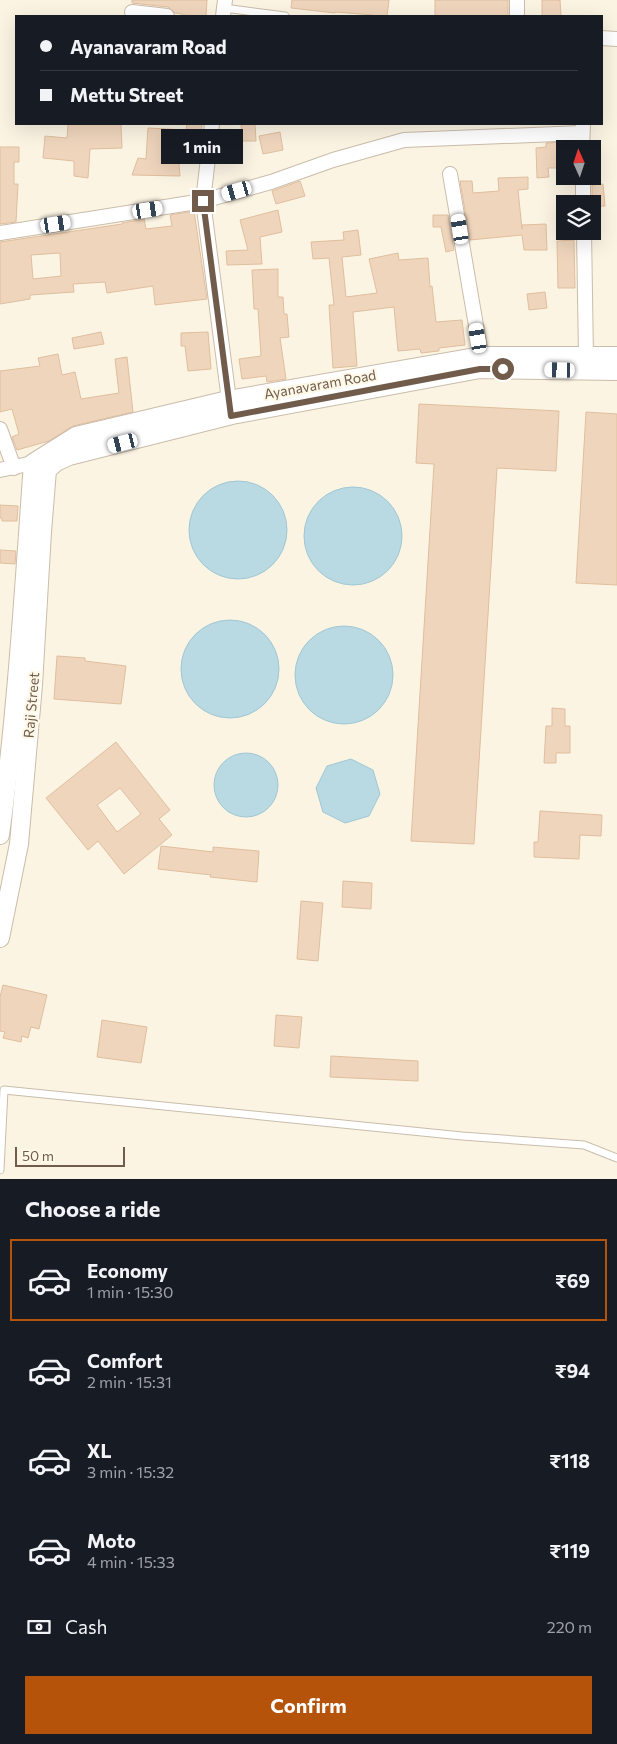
<!DOCTYPE html>
<meta charset="utf-8">
<style>
:root{--surface:#171b24;--page:#242831;--text:#f1f3f6;--muted:#9ea1a6;--line:#363941;--accent:#b45309}
body{margin:0;font-family:Commissioner,sans-serif;background:var(--page);color:var(--text);height:100vh;display:flex;flex-direction:column;font-size:19px;white-space:nowrap}
*{box-sizing:border-box;margin:0}
p{font-size:16px;color:var(--muted)}
.icon{flex:none;width:28px;height:28px;fill:none;stroke:currentColor;stroke-width:2;stroke-linecap:round;stroke-linejoin:round}
.map{position:relative;height:1179px;overflow:hidden}
.side{display:flex;flex-direction:column;background:var(--surface);flex:1}
.side>*{flex:none}
.banner{position:absolute;left:15px;top:15px;width:588px;height:110px;border-radius:0px;box-shadow:0 5px 20px #0002;display:grid;align-content:center;height:110px;padding:0 25px;background:var(--surface)}
.needle{width:32px;rotate:357deg}
.fabs{position:absolute;left:556px;top:140px;display:grid;gap:10px}
.fabs a{display:grid;place-items:center;width:45px;height:45px;border-radius:0px;background:var(--surface);box-shadow:0 5px 20px #0002;font-size:25px}
.scale{position:absolute;left:15px;bottom:12px;width:110px;box-sizing:border-box;padding-left:5px;border:2px solid #715c4b;border-top:0;font-size:14px;line-height:18px;white-space:nowrap;color:#715c4b;-webkit-text-stroke:4px #fef8e9;paint-order:stroke}
.end{position:absolute;width:22px;height:22px;margin:-11px;border:6px solid #715c4b;background:#fff;box-shadow:0 0 0 2px #fff}
.from{border-radius:50%}
.bubble{position:absolute;height:35px;border-radius:0px;background:var(--surface);box-shadow:0 5px 20px #0002;font-size:16px;font-weight:700;line-height:35px;text-align:center}
.car{position:absolute;width:15px;height:30px;margin:-15px -8px;border-radius:6px;box-shadow:0 0 4px 1px #0007;background:linear-gradient(#fff 24%,#345 0 40%,#fff 0 76%,#345 0 86%,#fff 0)}
.banner b{display:flex;align-items:center;gap:18px;height:48px;font-size:19px}
.banner b+b{border-top:1px solid var(--line)}
.banner i{width:12px;height:12px;background:var(--text)}
ul{padding:0;list-style:none}
li{display:flex;align-items:center;gap:15px;height:82px;margin:0 10px 8px;padding:0 15px;border:2px solid transparent;border-radius:0px}
li div{flex:1}
li b{display:block;font-size:19px}
li em{font-style:normal;font-weight:700}
li.selected{border-color:var(--accent)}
li>.icon{width:45px;height:45px;stroke-width:1.5}
h2{padding:0 25px;font-size:22px;line-height:60px}
.pay{display:flex;align-items:center;gap:12px;height:55px;padding:0 25px;font-size:19px}
.pay p{margin-inline-start:auto}
.cta{display:flex;gap:10px;margin-top:auto;padding:10px 25px}
.cta a{flex:1;height:58px;border-radius:0px;background:var(--accent);color:#fff;font-size:20px;font-weight:700;line-height:58px;text-align:center}
.map>svg:first-child{display:block}
.water{fill:#b9d9e3;stroke:#a0c7d4}
.building{fill:#efd5bc;stroke:#e0be9e;fill-rule:evenodd}
.lines{fill:none;stroke-linecap:round;stroke-linejoin:round}
.service-casing{stroke:#cbbcaa;stroke-width:9}
.minor-casing{stroke:#cbbcaa;stroke-width:16}
.tertiary-casing{stroke:#cbbcaa;stroke-width:20}
.service{stroke:#fff;stroke-width:7}
.minor{stroke:#fff;stroke-width:14}
.tertiary{stroke:#fff;stroke-width:18}
.route{stroke:#715c4b;stroke-width:6}
.labels{text-anchor:middle;dominant-baseline:central;stroke-width:4.5;stroke-linejoin:round;paint-order:stroke}
.street-label{font-size:14px;fill:#715c4b;stroke:#fef8e9}
</style>
<div class="map">
<svg width="617" height="1179" viewBox="0 0 617 1179">
<rect width="100%" height="100%" fill="#fbf4e3"/>
<g class="water">
<circle cx="238" cy="530" r="49"/>
<circle cx="353" cy="536" r="49"/>
<circle cx="230" cy="669" r="49"/>
<circle cx="344" cy="675" r="49"/>
<circle cx="246" cy="785" r="32"/>
<path d="M351,759L373,770L380,794L369,816L345,823L323,812L316,788L327,766Z"/>
</g>
<g class="building">
<path d="M132,0H207L206,16L182,15V14L175,13L168,7L132,3Z"/>
<path d="M292,0H389L387,16H373V15L335,12V13L291,8Z"/>
<rect x="435" y="0" width="73" height="16"/>
<path d="M542,0H560L561,16H542Z"/>
<path d="M68,124H121L122,148L90,149L88,178L74,176V161L43,158L45,136L67,138Z"/>
<path d="M187,124H202L199,155L178,153L180,176L132,175L138,158L146,159L148,128L186,130Z"/>
<path d="M241,124H255L256,141H242Z"/>
<path d="M280,132L283,150L263,154L259,136Z"/>
<path d="M565,142V168H548L549,177L537,178L536,148L546,147V143Z"/>
<path d="M0,147H19V162H14V184H18L16,222L0,224Z"/>
<path d="M528,177V189L518,190L522,229V225L546,224L547,250H524L522,235L470,240L460,181H472L473,193L499,191L498,178Z"/>
<path d="M300,181L305,196L276,204L272,191Z"/>
<path d="M603,184L605,206L592,207V185Z"/>
<path d="M278,210L282,232L260,237L262,264L227,265L226,251L248,250L240,220Z"/>
<path d="M194,211L207,299L155,305L153,286L107,293L105,282L73,284L74,292L30,295V299L0,304V242L122,224V223L144,219L146,229L172,226L170,215ZM60,253L61,276L33,279L31,255Z"/>
<path d="M433,215H448L454,250L446,252L441,227H433Z"/>
<path d="M358,230L361,255L342,257L346,297L377,293L369,259L398,253L399,260L428,258L430,287L432,286L436,322L462,320L465,345L439,348V351L421,353L420,349L398,351L394,307L353,312L357,366L333,368L329,305H334L329,258L313,259L311,242L344,240L343,232Z"/>
<path d="M574,240L575,288H558L557,241Z"/>
<path d="M278,269V297H283L284,314H287L289,337L280,338L286,379L267,382L266,376L242,379L239,359L261,356L258,309H254L252,270Z"/>
<path d="M545,292L547,308L529,310L527,294Z"/>
<path d="M101,332L104,344L74,349L72,338Z"/>
<path d="M208,332L211,369L188,371L185,346H181V333Z"/>
<path d="M58,354L62,375L75,372L81,399L119,393L115,359L127,357L133,412L73,426L49,441L17,450L12,437L19,434L12,409L0,412V371L40,366L38,358Z"/>
<path d="M419,404L559,411L556,471L497,468L474,844L411,841L434,464L416,463Z"/>
<path d="M586,412L617,414V585L576,583Z"/>
<path d="M0,505L18,506L17,521H2V518H0Z"/>
<path d="M0,550L16,551L15,564L0,563Z"/>
<path d="M57,656L85,658V661L126,666L121,704L54,699Z"/>
<path d="M552,708L565,709V726H570V753H556V763H544L546,726H552Z"/>
<path d="M116,742L170,810L159,819L172,835L124,874L98,841L88,850L46,798ZM120,788L141,814L117,832L97,805Z"/>
<path d="M540,811L602,815L601,836L580,835L579,859L534,857V842H538Z"/>
<path d="M161,846L213,852V847L259,851L257,882L210,877L211,875L158,869Z"/>
<path d="M343,881L372,883L371,909L342,907Z"/>
<path d="M301,901L323,903L318,961L297,959Z"/>
<path d="M3,985L47,995L39,1029L31,1027L28,1038L22,1036L21,1042L3,1038L5,1032L0,1031V997Z"/>
<path d="M276,1015L302,1017L299,1048L274,1046Z"/>
<path d="M102,1020L147,1027L141,1063L97,1057Z"/>
<path d="M331,1056L418,1061V1081L330,1077Z"/>
</g>
<g class="lines">
<g class="service-casing">
<g id="service">
<path d="M224,8L285,16"/>
<path d="M0,1170L4,1090L462,1136L584,1145L617,1158"/>
</g>
</g>
<g class="minor-casing">
<g id="minor">
<path d="M132,12L167,16"/>
<path d="M223,16L225,0"/>
<path d="M517,16V0"/>
<path d="M601,38L617,39"/>
<path d="M212,124L203,201L230,408"/>
<path d="M582,149L583,124"/>
<path d="M450,174L483,366"/>
<path d="M583,176V204"/>
<path d="M584,231L586,357"/>
<path d="M0,233L203,201L271,182L333,160L404,140L582,133"/>
<path d="M0,429L14,468"/>
<path d="M0,470L33,463L40,467"/>
</g>
</g>
<g class="tertiary-casing">
<g id="tertiary">
<path d="M0,835C17,712 24,587 33,463L76,436L228,400L481,356H617"/>
<path d="M0,938L19,844L33,685L42,532L47,470L56,462L69,456L232,415L480,369L617,371"/>
</g>
</g>
<use href="#service" class="service"/>
<use href="#minor" class="minor"/>
<use href="#tertiary" class="tertiary"/>
</g>
<g class="lines">
<path class="route" d="M203,201L231,416L480,369H503"/>
</g>
<g class="labels">
<g class="street-label">
<text transform="translate(320 384) rotate(-10)">Ayanavaram Road</text>
<text transform="translate(31 705) rotate(-85)">Raji Street</text>
</g>
</g>
</svg>
<div class="fabs">
<a><svg class="needle" viewBox="-14 -14 28 28"><path d="M0-13l5 13h-10z" fill="#e53935"/><path d="M0 13l5-13h-10z" fill="#9ea1a6"/></svg></a>
<a><svg class="icon" aria-label="layers" viewBox="0 0 24 24"><path d="M12 4l9 5-9 5-9-5zM3 14l9 5 9-5"/></svg></a>
</div>
<div class="scale">50 m</div>
<i class="end from" style="left:503px;top:369px"></i>
<i class="end" style="left:203px;top:201px"></i>
<div class="bubble" style="left:161px;top:129px;width:82px">1 min</div>
<i class="car" style="left:237px;top:191px;rotate:254deg"></i>
<i class="car" style="left:148px;top:210px;rotate:81deg"></i>
<i class="car" style="left:56px;top:224px;rotate:81deg"></i>
<i class="car" style="left:460px;top:229px;rotate:351deg"></i>
<i class="car" style="left:478px;top:338px;rotate:350deg"></i>
<i class="car" style="left:560px;top:370px;rotate:271deg"></i>
<i class="car" style="left:123px;top:443px;rotate:256deg"></i>
<div class="banner">
<b><i class="from"></i>Ayanavaram Road</b>
<b><i></i>Mettu Street</b>
</div>
</div>
<section class="side">
<h2>Choose a ride</h2>
<ul>
<li class="selected"><svg class="icon" aria-label="car" viewBox="0 0 24 24"><path d="M5 17H2v-5l4-1 3-4h7l3 4 3 1v5h-3M9 17h6M6 11h13"/><circle cx="7" cy="17" r="2"/><circle cx="17" cy="17" r="2"/></svg><div><b>Economy</b><p>1 min · 15:30</p></div><em>₹69</em></li>
<li><svg class="icon" aria-label="car" viewBox="0 0 24 24"><path d="M5 17H2v-5l4-1 3-4h7l3 4 3 1v5h-3M9 17h6M6 11h13"/><circle cx="7" cy="17" r="2"/><circle cx="17" cy="17" r="2"/></svg><div><b>Comfort</b><p>2 min · 15:31</p></div><em>₹94</em></li>
<li><svg class="icon" aria-label="car" viewBox="0 0 24 24"><path d="M5 17H2v-5l4-1 3-4h7l3 4 3 1v5h-3M9 17h6M6 11h13"/><circle cx="7" cy="17" r="2"/><circle cx="17" cy="17" r="2"/></svg><div><b>XL</b><p>3 min · 15:32</p></div><em>₹118</em></li>
<li><svg class="icon" aria-label="car" viewBox="0 0 24 24"><path d="M5 17H2v-5l4-1 3-4h7l3 4 3 1v5h-3M9 17h6M6 11h13"/><circle cx="7" cy="17" r="2"/><circle cx="17" cy="17" r="2"/></svg><div><b>Moto</b><p>4 min · 15:33</p></div><em>₹119</em></li>
</ul>
<div class="pay"><svg class="icon" aria-label="cash" viewBox="0 0 24 24"><path d="M3 7h18v10H3z"/><circle cx="12" cy="12" r="2"/></svg>Cash<p>220 m</p></div>
<div class="cta"><a>Confirm</a></div>
</section>
